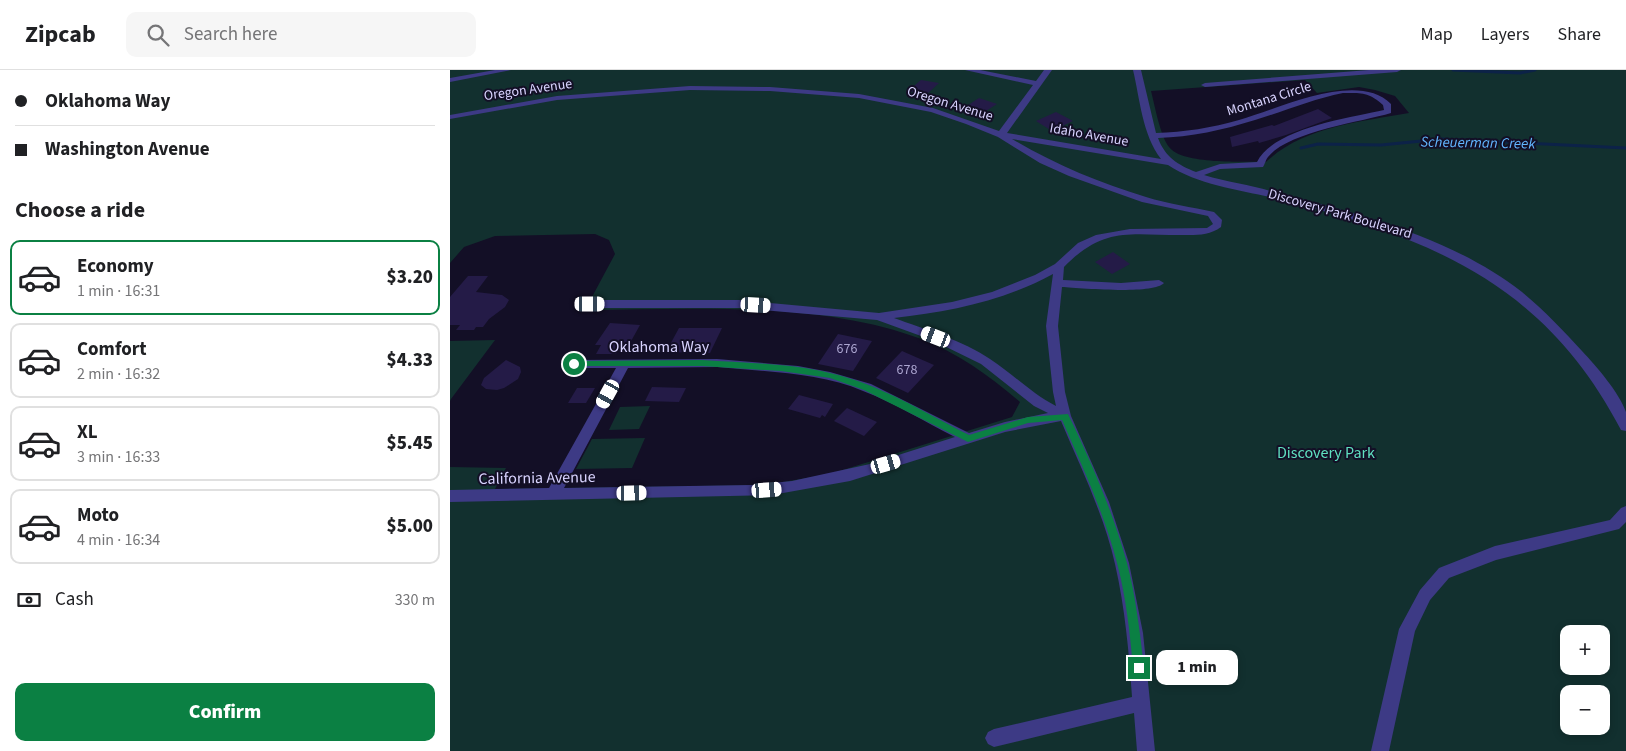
<!DOCTYPE html>
<meta charset="utf-8">
<style>
:root{--surface:#fff;--page:#f6f6f6;--text:#202124;--muted:#757577;--line:#e0e0e0;--accent:#0b8043}
body{margin:0;font-family:"Source Sans 3",sans-serif;background:var(--page);color:var(--text);height:100vh;display:flex;flex-direction:column;font-size:19px;white-space:nowrap}
*{box-sizing:border-box;margin:0}
p{font-size:16px;color:var(--muted)}
.icon{flex:none;width:28px;height:28px;fill:none;stroke:currentColor;stroke-width:2;stroke-linecap:round;stroke-linejoin:round}
.map{position:relative;flex:1;overflow:hidden}
.details{display:flex;flex-direction:column;background:var(--surface);width:450px}
.details>*{flex:none}
.banner{display:grid;align-content:center;height:110px;padding:0 15px;background:var(--surface)}
.tools{position:absolute;left:1110px;top:555px;display:grid;gap:10px}
.tools a{display:grid;place-items:center;width:50px;height:50px;border-radius:10px;background:var(--surface);box-shadow:0 2px 8px #0003;font-size:25px}
.end{position:absolute;width:22px;height:22px;margin:-11px;border:6px solid #0b8043;background:#fff;box-shadow:0 0 0 2px #fff}
.from{border-radius:50%}
.bubble{position:absolute;height:35px;border-radius:10px;background:var(--surface);box-shadow:0 2px 8px #0003;font-size:16px;font-weight:800;line-height:35px;text-align:center}
.car{position:absolute;width:15px;height:30px;margin:-15px -8px;border-radius:6px;box-shadow:0 0 4px 1px #0007;background:linear-gradient(#fff 24%,#345 0 40%,#fff 0 76%,#345 0 86%,#fff 0)}
.banner b{display:flex;align-items:center;gap:18px;height:48px;font-size:19px}
.banner b+b{border-top:1px solid var(--line)}
.banner i{width:12px;height:12px;background:var(--text)}
ul{padding:0;list-style:none}
li{display:flex;align-items:center;gap:15px;height:75px;margin:0 10px 8px;padding:0 5px;border:2px solid var(--line);border-radius:10px}
li div{flex:1}
li b{display:block;font-size:19px}
li em{font-style:normal;font-weight:800}
li.current{border-color:var(--accent)}
li>.icon{width:45px;height:45px;stroke-width:1.5}
h2{padding:0 15px;font-size:22px;line-height:60px}
.pay{display:flex;align-items:center;gap:12px;height:55px;padding:0 15px;font-size:19px}
.pay p{margin-inline-start:auto}
.action{display:flex;gap:10px;margin-top:auto;padding:10px 15px}
.action a{flex:1;height:58px;border-radius:10px;background:var(--accent);color:#fff;font-size:20px;font-weight:800;line-height:58px;text-align:center}
header{display:flex;align-items:center;gap:30px;box-sizing:border-box;height:70px;padding:0 25px;background:var(--surface);border-bottom:1px solid var(--line)}
header strong{font-size:24px}
nav{display:flex;gap:28px;margin-inline-start:auto;font-size:18px}
.search{width:350px;height:45px;background:var(--page);display:flex;align-items:center;gap:12px;box-sizing:border-box;padding:0 18px;border-radius:10px;color:var(--muted);font-size:19px}
main{display:flex;flex:1;min-height:0}
.map>svg:first-child{display:block}
.green{fill:#12302f;fill-rule:evenodd}
.lines{fill:none;stroke-linecap:round;stroke-linejoin:round}
.stream{stroke:#0c2248;stroke-width:3}
.building{fill:#241b47}
.minor{fill:#3d3a85;fill-rule:evenodd}
.route{fill:#0b8043}
.labels{text-anchor:middle;dominant-baseline:central;stroke-width:4;stroke-linejoin:round;paint-order:stroke}
.far-street-label{font-size:14px;fill:#d9d4ff;stroke:#130f26}
.number-label{font-size:14px;fill:#aca6d1}
.far-water-label{font-size:15px;font-style:italic;fill:#62b6ff;stroke:#130f26}
.street-label{font-size:16px;fill:#d9d4ff;stroke:#130f26}
.park-label{font-size:16px;fill:#5fe0c0;stroke:#130f26}
</style>
<header>
<strong>Zipcab</strong>
<div class="search"><svg class="icon" aria-label="search" viewBox="0 0 24 24"><circle cx="10" cy="10" r="6"/><path d="M15 15l6 6"/></svg>Search here</div>
<nav><a>Map</a><a>Layers</a><a>Share</a></nav>
</header>
<main>
<section class="details">
<div class="banner">
<b><i class="from"></i>Oklahoma Way</b>
<b><i></i>Washington Avenue</b>
</div>
<h2>Choose a ride</h2>
<ul>
<li class="current"><svg class="icon" aria-label="car" viewBox="0 0 24 24"><path d="M5 17H2v-5l4-1 3-4h7l3 4 3 1v5h-3M9 17h6M6 11h13"/><circle cx="7" cy="17" r="2"/><circle cx="17" cy="17" r="2"/></svg><div><b>Economy</b><p>1 min · 16:31</p></div><em>$3.20</em></li>
<li><svg class="icon" aria-label="car" viewBox="0 0 24 24"><path d="M5 17H2v-5l4-1 3-4h7l3 4 3 1v5h-3M9 17h6M6 11h13"/><circle cx="7" cy="17" r="2"/><circle cx="17" cy="17" r="2"/></svg><div><b>Comfort</b><p>2 min · 16:32</p></div><em>$4.33</em></li>
<li><svg class="icon" aria-label="car" viewBox="0 0 24 24"><path d="M5 17H2v-5l4-1 3-4h7l3 4 3 1v5h-3M9 17h6M6 11h13"/><circle cx="7" cy="17" r="2"/><circle cx="17" cy="17" r="2"/></svg><div><b>XL</b><p>3 min · 16:33</p></div><em>$5.45</em></li>
<li><svg class="icon" aria-label="car" viewBox="0 0 24 24"><path d="M5 17H2v-5l4-1 3-4h7l3 4 3 1v5h-3M9 17h6M6 11h13"/><circle cx="7" cy="17" r="2"/><circle cx="17" cy="17" r="2"/></svg><div><b>Moto</b><p>4 min · 16:34</p></div><em>$5.00</em></li>
</ul>
<div class="pay"><svg class="icon" aria-label="cash" viewBox="0 0 24 24"><path d="M3 7h18v10H3z"/><circle cx="12" cy="12" r="2"/></svg>Cash<p>330 m</p></div>
<div class="action"><a>Confirm</a></div>
</section>
<div class="map">
<svg width="1176" height="681" viewBox="0 0 1176 681">
<rect width="100%" height="100%" fill="#130f26"/>
<g class="green">
<path d="M0,0H1176V681H0V397L56,398L45,419L315,415L380,404L562,347L570,332C540,306 508,283 471,269C371,231 241,239 135,240L165,184L159,170L145,164L45,166L14,177L0,193ZM855,10L867,23L909,17L925,20L945,26L959,43C910,52 854,56 816,92C794,91 732,95 719,77C710,65 705,36 701,21ZM1119,564H1151V596H1119ZM1119,624H1151V656H1119Z"/>
<path d="M45,270L1,329L0,331V271Z"/>
<path d="M200,336L189,359L159,360L170,337Z"/>
<path d="M195,368L182,398L126,399L142,369Z"/>
</g>
<g class="lines">
<g class="stream">
<path d="M1003,0L1070,3L1085,0"/>
<path d="M851,78L868,74L931,75L992,69L1176,78"/>
</g>
</g>
<g class="building">
<path d="M471,10L489,13L476,25L458,21Z"/>
<path d="M529,28L547,34L533,43L515,37Z"/>
<path d="M868,39L882,48L836,65L809,73L808,71L782,77L780,67L822,55L824,56Z"/>
<path d="M606,42L623,51L602,61L586,51Z"/>
<path d="M663,182L680,194L662,204L645,192Z"/>
<path d="M18,206H38L26,222L52,225L59,230L55,237L39,249L33,257H26L24,260H6L10,255H0V227Z"/>
<path d="M160,253L190,255L180,273H173L166,284H146L151,275H145Z"/>
<path d="M229,258H272L260,283L216,282Z"/>
<path d="M388,264L422,271L403,301L368,294Z"/>
<path d="M452,281L484,295L458,323L426,308Z"/>
<path d="M56,290L70,297L71,302L68,309L54,318L47,320L36,319L31,315L34,308Z"/>
<path d="M202,317L236,318L229,332L195,331Z"/>
<path d="M127,318H145L136,333H118Z"/>
<path d="M349,325L383,334L375,347L372,345L370,348L338,339Z"/>
<path d="M397,338L427,352L414,366L384,351Z"/>
</g>
<g class="lines">
<g class="minor">
<path d="M45,0H61L0,12V8Z"/>
<path d="M515,0H530L586,11L594,0H602L557,63L711,89C692,64 690,29 683,0H691L706,63C734,62 762,58 789,50C829,39 907,0 941,34V43C911,52 837,62 818,87C816,89 815,94 813,97L770,99L754,105C777,112 801,115 824,122C910,144 1001,167 1072,222C1094,240 1113,260 1132,281C1146,296 1169,322 1176,342C1176,348 1176,355 1176,361L1171,360C1097,218 988,171 841,132C801,121 753,118 718,95L562,69C604,94 649,113 696,127C718,134 742,137 764,142L772,150L771,157C759,166 746,165 731,165C679,165 654,156 614,197L613,210L671,213L709,210L714,213C703,225 630,218 612,217L608,256L615,322L621,346L659,432L679,493L693,563L705,681H687L684,643L544,677L538,674L535,668L538,662L544,659L682,627C679,582 675,538 665,494C654,445 631,398 611,351L555,362L400,411L322,425L0,432V420L99,418L166,298H124L118,294L124,290L267,289L348,296L380,302L421,314L519,363L555,352L598,343L584,336L531,294L482,270L427,250L289,238H140L135,234L140,230H289L429,243L502,232L542,222L585,205L605,194L628,173L646,165L680,159L757,158L763,154L758,146L692,132L619,106L590,93L548,67L516,54L481,42L409,28L320,21L240,20L107,30L0,49V45L107,26L240,16L320,17L409,24L483,38L549,61L583,15ZM893,23C911,23 919,22 933,35L934,40C899,48 824,58 807,92L770,94L746,102C728,95 715,87 708,68C741,67 773,60 805,50C835,41 863,29 893,23ZM603,204L596,256L603,322L606,336C582,324 563,304 540,289C514,271 474,259 444,248C499,242 554,231 603,204ZM267,297C315,302 368,302 413,321C445,333 475,352 505,367L420,394L342,411L302,415L114,418L178,298Z"/>
<path d="M919,0H951L947,2L755,17L751,15L755,13Z"/>
<path d="M1176,436V452L1169,459L1046,490L999,508L980,530L965,561L939,681H921L949,559L970,520L989,498L1045,476L1160,450L1171,438Z"/>
</g>
</g>
<path class="route" d="M252,290C294,293 339,293 380,303C429,314 474,342 519,365L578,347L618,344C641,391 663,442 677,493C686,527 690,563 694,598L693,602L689,604L685,602L683,598C680,563 676,527 667,493C654,443 632,396 612,350L578,353L518,372L414,320L380,308L331,301L252,296H124L120,294L124,291Z"/>
<g class="labels">
<g class="far-street-label">
<text transform="translate(78 20) rotate(-8)">Oregon Avenue</text>
<text transform="translate(819 29) rotate(-17)">Montana Circle</text>
<text transform="translate(500 34) rotate(17)">Oregon Avenue</text>
<text transform="translate(639 65) rotate(10)">Idaho Avenue</text>
<text transform="translate(890 144) rotate(16)">Discovery Park Boulevard</text>
</g>
<g class="number-label">
<text x="397" y="279">676</text>
<text x="457" y="300">678</text>
</g>
<g class="far-water-label">
<text transform="translate(1028 73) rotate(1)">Scheuerman Creek</text>
</g>
<g class="street-label">
<text x="209" y="277">Oklahoma Way</text>
<text transform="translate(87 408) rotate(-1)">California Avenue</text>
</g>
<g class="park-label">
<text x="876" y="383">Discovery Park</text>
</g>
</g>
</svg>
<div class="tools">
<a>+</a>
<a>−</a>
</div>
<i class="end from" style="left:124px;top:294px"></i>
<i class="end" style="left:689px;top:598px"></i>
<div class="bubble" style="left:706px;top:580px;width:82px">1 min</div>
<i class="car" style="left:140px;top:234px;rotate:90deg"></i>
<i class="car" style="left:306px;top:235px;rotate:93deg"></i>
<i class="car" style="left:486px;top:267px;rotate:291deg"></i>
<i class="car" style="left:158px;top:324px;rotate:209deg"></i>
<i class="car" style="left:436px;top:394px;rotate:74deg"></i>
<i class="car" style="left:317px;top:420px;rotate:86deg"></i>
<i class="car" style="left:182px;top:423px;rotate:89deg"></i>
</div>
</main>
